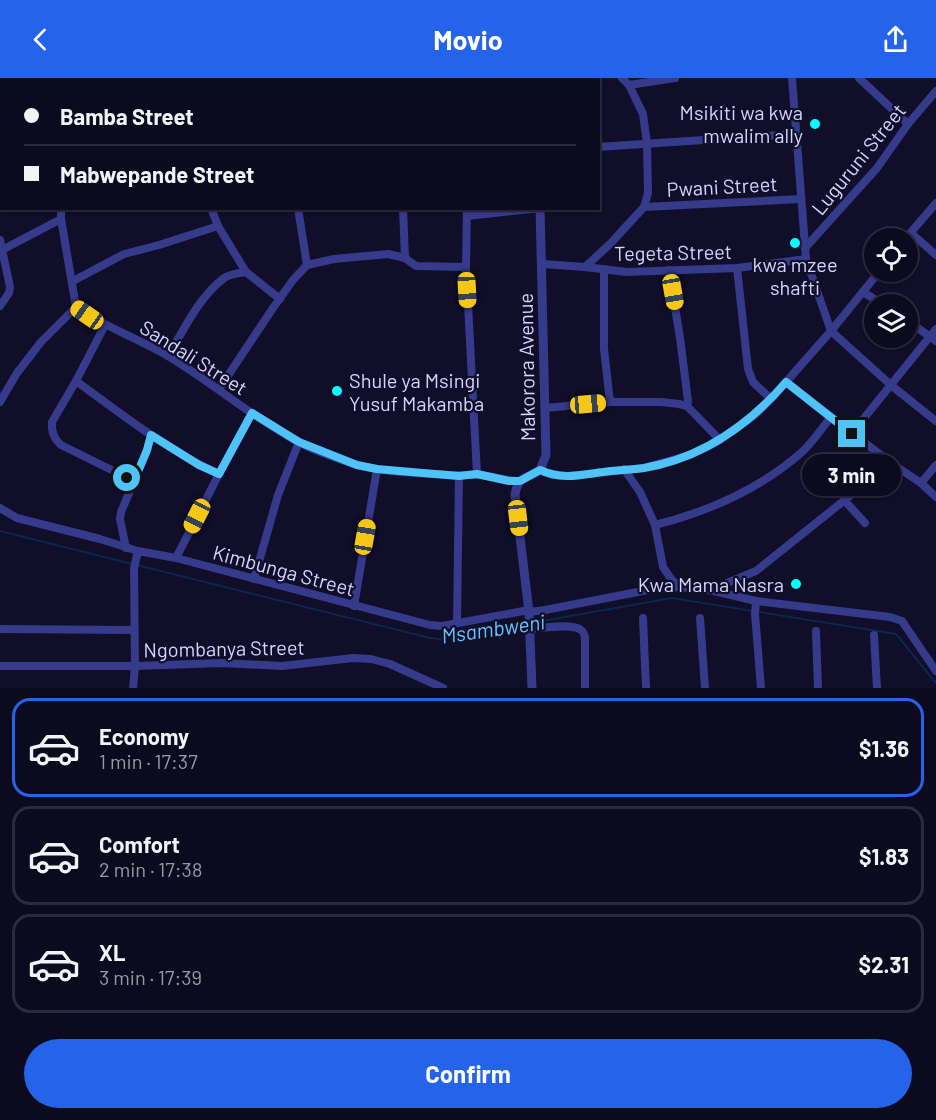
<!DOCTYPE html>
<meta charset="utf-8">
<style>
:root{--surface:#0c0a1f;--page:#1a182c;--text:#f1f3f6;--muted:#9a9aa4;--line:#2c2b3d;--accent:#2563eb}
body{margin:0;font-family:Barlow,sans-serif;background:var(--page);color:var(--text);height:100vh;display:flex;flex-direction:column;font-size:22px;white-space:nowrap}
*{box-sizing:border-box;margin:0}
p{font-size:20px;color:var(--muted)}
.icon{flex:none;width:33px;height:33px;fill:none;stroke:currentColor;stroke-width:2;stroke-linecap:round;stroke-linejoin:round}
.map{position:relative;height:610px;overflow:hidden}
.drawer{display:flex;flex-direction:column;background:var(--surface);flex:1}
.drawer>*{flex:none}
.hud{position:absolute;left:0px;top:0px;width:600px;height:132px;box-shadow:0 2px 4px #0004,0 0 0 2px var(--line);display:grid;align-content:center;height:132px;padding:0 24px;background:var(--surface)}
.buttons{position:absolute;left:864px;top:150px;display:grid;gap:12px}
.buttons a{display:grid;place-items:center;width:54px;height:54px;border-radius:50%;background:var(--surface);box-shadow:0 2px 4px #0004,0 0 0 2px var(--line);font-size:30px}
.end{position:absolute;width:27px;height:27px;margin:-14px;border:8px solid #4fc3f7;background:#111;box-shadow:0 0 0 3px #111}
.from{border-radius:50%}
.bubble{position:absolute;height:42px;border-radius:21px;background:var(--surface);box-shadow:0 2px 4px #0004,0 0 0 2px var(--line);font-size:20px;font-weight:700;line-height:42px;text-align:center}
.car{position:absolute;width:18px;height:36px;margin:-18px -9px;border-radius:8px;box-shadow:0 0 4px 2px #0007;background:linear-gradient(#f5c518 24%,#345 0 40%,#f5c518 0 76%,#345 0 86%,#f5c518 0)}
.hud b{display:flex;align-items:center;gap:21px;height:57px;font-size:22px}
.hud b+b{border-top:2px solid var(--line)}
.hud i{width:15px;height:15px;background:var(--text)}
ul{padding:10px 0 0;list-style:none}
li{display:flex;align-items:center;gap:18px;height:99px;margin:0 12px 9px;padding:0 12px;border:3px solid var(--line);border-radius:18px}
li div{flex:1}
li b{display:block;font-size:22px}
li em{font-style:normal;font-weight:700}
li.active{border-color:var(--accent)}
li>.icon{width:54px;height:54px;stroke-width:1.5}
.button{display:flex;gap:12px;margin-top:auto;padding:12px 24px}
.button a{flex:1;height:69px;border-radius:36px;background:var(--accent);color:#fff;font-size:24px;font-weight:700;line-height:69px;text-align:center}
header{display:flex;justify-content:space-between;align-items:center;height:78px;padding:0 24px;background:var(--accent);color:#fff;font-size:27px;font-weight:700}
.map>svg:first-child{display:block}
.lines{fill:none;stroke-linecap:round;stroke-linejoin:round}
.stream{stroke:#09284d;stroke-width:2}
.minor{stroke:#363a8b;stroke-width:8}
.tertiary{stroke:#363a8b;stroke-width:9}
.route{stroke:#4fc3f7;stroke-width:8}
.poi-dot{fill:#01fdff;stroke:#100e29;stroke-width:2}
.labels{text-anchor:middle;dominant-baseline:central;stroke-width:4.5;stroke-linejoin:round;paint-order:stroke}
.poi-label{font-size:20px;fill:#d6d5ff;stroke:#100e29;text-anchor:end}
.street-label{font-size:20px;fill:#d6d5ff;stroke:#100e29}
.water-label{font-size:21px;font-style:italic;fill:#63c5ff;stroke:#100e29}
</style>
<header><svg class="icon" aria-label="back" viewBox="0 0 24 24"><path d="M15 5l-7 7 7 7"/></svg>Movio<svg class="icon" aria-label="share" viewBox="0 0 24 24"><path d="M12 15V3M7 8l5-5 5 5M5 13v7h14v-7"/></svg></header>
<div class="map">
<svg width="936" height="610" viewBox="0 0 936 610">
<rect width="100%" height="100%" fill="#100e29"/>
<g class="lines">
<g class="stream">
<path d="M0,453L430,560L440,561L526,546"/>
<path d="M531,545L672,520L896,556L936,605"/>
</g>
<g class="minor">
<path d="M58,0L60,2"/>
<path d="M302,0L346,2"/>
<path d="M391,0V2"/>
<path d="M455,0V2"/>
<path d="M792,0L806,181L831,253L892,308L936,343"/>
<path d="M859,0L908,46"/>
<path d="M5,2V0"/>
<path d="M94,2L96,0"/>
<path d="M188,2L190,0"/>
<path d="M244,2V0"/>
<path d="M629,7L675,0"/>
<path d="M0,13L2,9"/>
<path d="M0,28H2"/>
<path d="M598,69L796,56"/>
<path d="M644,129L801,121"/>
<path d="M211,130L218,148L246,194L280,221"/>
<path d="M298,130L307,187"/>
<path d="M403,130L405,180"/>
<path d="M467,130L466,189L477,396"/>
<path d="M467,138L541,130"/>
<path d="M61,141L76,229C106,250 138,260 168,278C213,305 252,339 298,364C313,372 340,382 357,387C386,395 422,395 452,397C461,398 470,396 479,397C493,398 506,403 520,403"/>
<path d="M911,155L936,177"/>
<path d="M906,160L936,125"/>
<path d="M0,162L10,209L9,215L0,228"/>
<path d="M805,170L877,90L908,46L936,13"/>
<path d="M0,173L61,141V130"/>
<path d="M542,186L585,189L627,194L737,190L806,181"/>
<path d="M585,189L610,166L644,129L648,115L647,66L643,36L629,7L622,0"/>
<path d="M737,190L748,291L753,304L771,321"/>
<path d="M604,191V271L610,324"/>
<path d="M669,192L680,260L688,323L687,328"/>
<path d="M73,203L124,176L159,167L218,148"/>
<path d="M863,214L882,226"/>
<path d="M908,243L936,263"/>
<path d="M105,247L76,303L52,344C51,354 54,361 61,367L134,403"/>
<path d="M168,278C184,252 198,220 224,200C230,196 239,195 246,194"/>
<path d="M76,303C121,336 167,372 219,396"/>
<path d="M786,304L891,385L921,405L936,419"/>
<path d="M219,311L273,230L293,202L307,187L334,181L388,176L405,180L416,188L466,189"/>
<path d="M0,324L17,295L41,264L76,229"/>
<path d="M545,330L610,324H661L679,326L687,328L720,362"/>
<path d="M852,355L936,251"/>
<path d="M624,391L640,414L655,447L663,489L672,502L680,509"/>
<path d="M540,392L552,397L569,398L643,390L690,377L715,365L756,336L771,321L831,253L879,194"/>
<path d="M921,405L936,387"/>
<path d="M844,422L865,445"/>
<path d="M0,430L17,440L100,461L138,473L176,480L430,547L442,548L529,532"/>
<path d="M655,447C707,434 760,411 802,374C813,364 822,350 831,339"/>
<path d="M126,470L120,441L121,434L147,373L151,357"/>
<path d="M176,480L219,396L252,335"/>
<path d="M254,501L278,417L299,364"/>
<path d="M710,512L756,493L891,385"/>
<path d="M756,523L755,536L761,610"/>
<path d="M354,528L377,391"/>
<path d="M529,534L545,532L653,511L680,509L710,512L756,523L890,539L902,543L936,593"/>
<path d="M643,540L646,610"/>
<path d="M700,540L705,610"/>
<path d="M457,545L459,398"/>
<path d="M0,551L134,552"/>
<path d="M531,551C542,550 573,545 581,552C584,554 584,556 585,560V610"/>
<path d="M816,553L818,610"/>
<path d="M874,557L877,610"/>
<path d="M0,588H135L222,585L282,588L353,580L371,581L390,586L443,610"/>
<path d="M133,610L135,588L134,490L138,473"/>
</g>
<g class="tertiary">
<path d="M530,0V2"/>
<path d="M532,610L529,534L515,417C518,397 526,402 540,392L546,377L540,130"/>
</g>
</g>
<g class="lines">
<path class="route" d="M127,400L134,403L147,372L151,357L199,387L219,396L252,335L299,364L357,387L377,391L423,395L459,398L477,396L509,403H520L540,392C562,402 580,397 603,394C616,392 630,392 644,390C702,380 748,348 786,304L852,356"/>
</g>
<g class="poi-dot">
<circle cx="815" cy="46" r="6"/>
<circle cx="795" cy="165" r="6"/>
<circle cx="337" cy="313" r="6"/>
<circle cx="796" cy="506" r="6"/>
</g>
<g class="labels">
<g class="poi-label">
<text x="803" y="34">Msikiti wa kwa<tspan x="803" dy="23">mwalim ally</tspan></text>
<text x="795" y="186" text-anchor="middle">kwa mzee<tspan x="795" dy="23">shafti</tspan></text>
<text x="349" y="302" text-anchor="start">Shule ya Msingi<tspan x="349" dy="23">Yusuf Makamba</tspan></text>
<text x="784" y="506">Kwa Mama Nasra</text>
</g>
<g class="street-label">
<text transform="translate(858 81) rotate(-51)">Luguruni Street</text>
<text transform="translate(722 108) rotate(-3)">Pwani Street</text>
<text transform="translate(673 174) rotate(-1)">Tegeta Street</text>
<text transform="translate(194 279) rotate(32)">Sandali Street</text>
<text transform="translate(526 289) rotate(-91)">Makorora Avenue</text>
<text transform="translate(284 492) rotate(15)">Kimbunga Street</text>
<text transform="translate(224 570) rotate(-1)">Ngombanya Street</text>
</g>
<g class="water-label">
<text transform="translate(493 550) rotate(-8)">Msambweni</text>
</g>
</g>
</svg>
<div class="buttons">
<a><svg class="icon" aria-label="locate" viewBox="0 0 24 24"><circle cx="12" cy="12" r="6"/><path d="M12 2v4M12 18v4M2 12h4M18 12h4"/></svg></a>
<a><svg class="icon" aria-label="layers" viewBox="0 0 24 24"><path d="M12 4l9 5-9 5-9-5zM3 14l9 5 9-5"/></svg></a>
</div>
<i class="end from" style="left:127px;top:400px"></i>
<i class="end" style="left:852px;top:356px"></i>
<div class="bubble" style="left:802px;top:376px;width:99px">3 min</div>
<i class="car" style="left:467px;top:212px;rotate:177deg"></i>
<i class="car" style="left:673px;top:214px;rotate:170deg"></i>
<i class="car" style="left:87px;top:237px;rotate:305deg"></i>
<i class="car" style="left:588px;top:326px;rotate:85deg"></i>
<i class="car" style="left:197px;top:438px;rotate:207deg"></i>
<i class="car" style="left:518px;top:440px;rotate:173deg"></i>
<i class="car" style="left:365px;top:459px;rotate:10deg"></i>
<div class="hud">
<b><i class="from"></i>Bamba Street</b>
<b><i></i>Mabwepande Street</b>
</div>
</div>
<section class="drawer">
<ul>
<li class="active"><svg class="icon" aria-label="car" viewBox="0 0 24 24"><path d="M5 17H2v-5l4-1 3-4h7l3 4 3 1v5h-3M9 17h6M6 11h13"/><circle cx="7" cy="17" r="2"/><circle cx="17" cy="17" r="2"/></svg><div><b>Economy</b><p>1 min · 17:37</p></div><em>$1.36</em></li>
<li><svg class="icon" aria-label="car" viewBox="0 0 24 24"><path d="M5 17H2v-5l4-1 3-4h7l3 4 3 1v5h-3M9 17h6M6 11h13"/><circle cx="7" cy="17" r="2"/><circle cx="17" cy="17" r="2"/></svg><div><b>Comfort</b><p>2 min · 17:38</p></div><em>$1.83</em></li>
<li><svg class="icon" aria-label="car" viewBox="0 0 24 24"><path d="M5 17H2v-5l4-1 3-4h7l3 4 3 1v5h-3M9 17h6M6 11h13"/><circle cx="7" cy="17" r="2"/><circle cx="17" cy="17" r="2"/></svg><div><b>XL</b><p>3 min · 17:39</p></div><em>$2.31</em></li>
</ul>
<div class="button"><a>Confirm</a></div>
</section>
